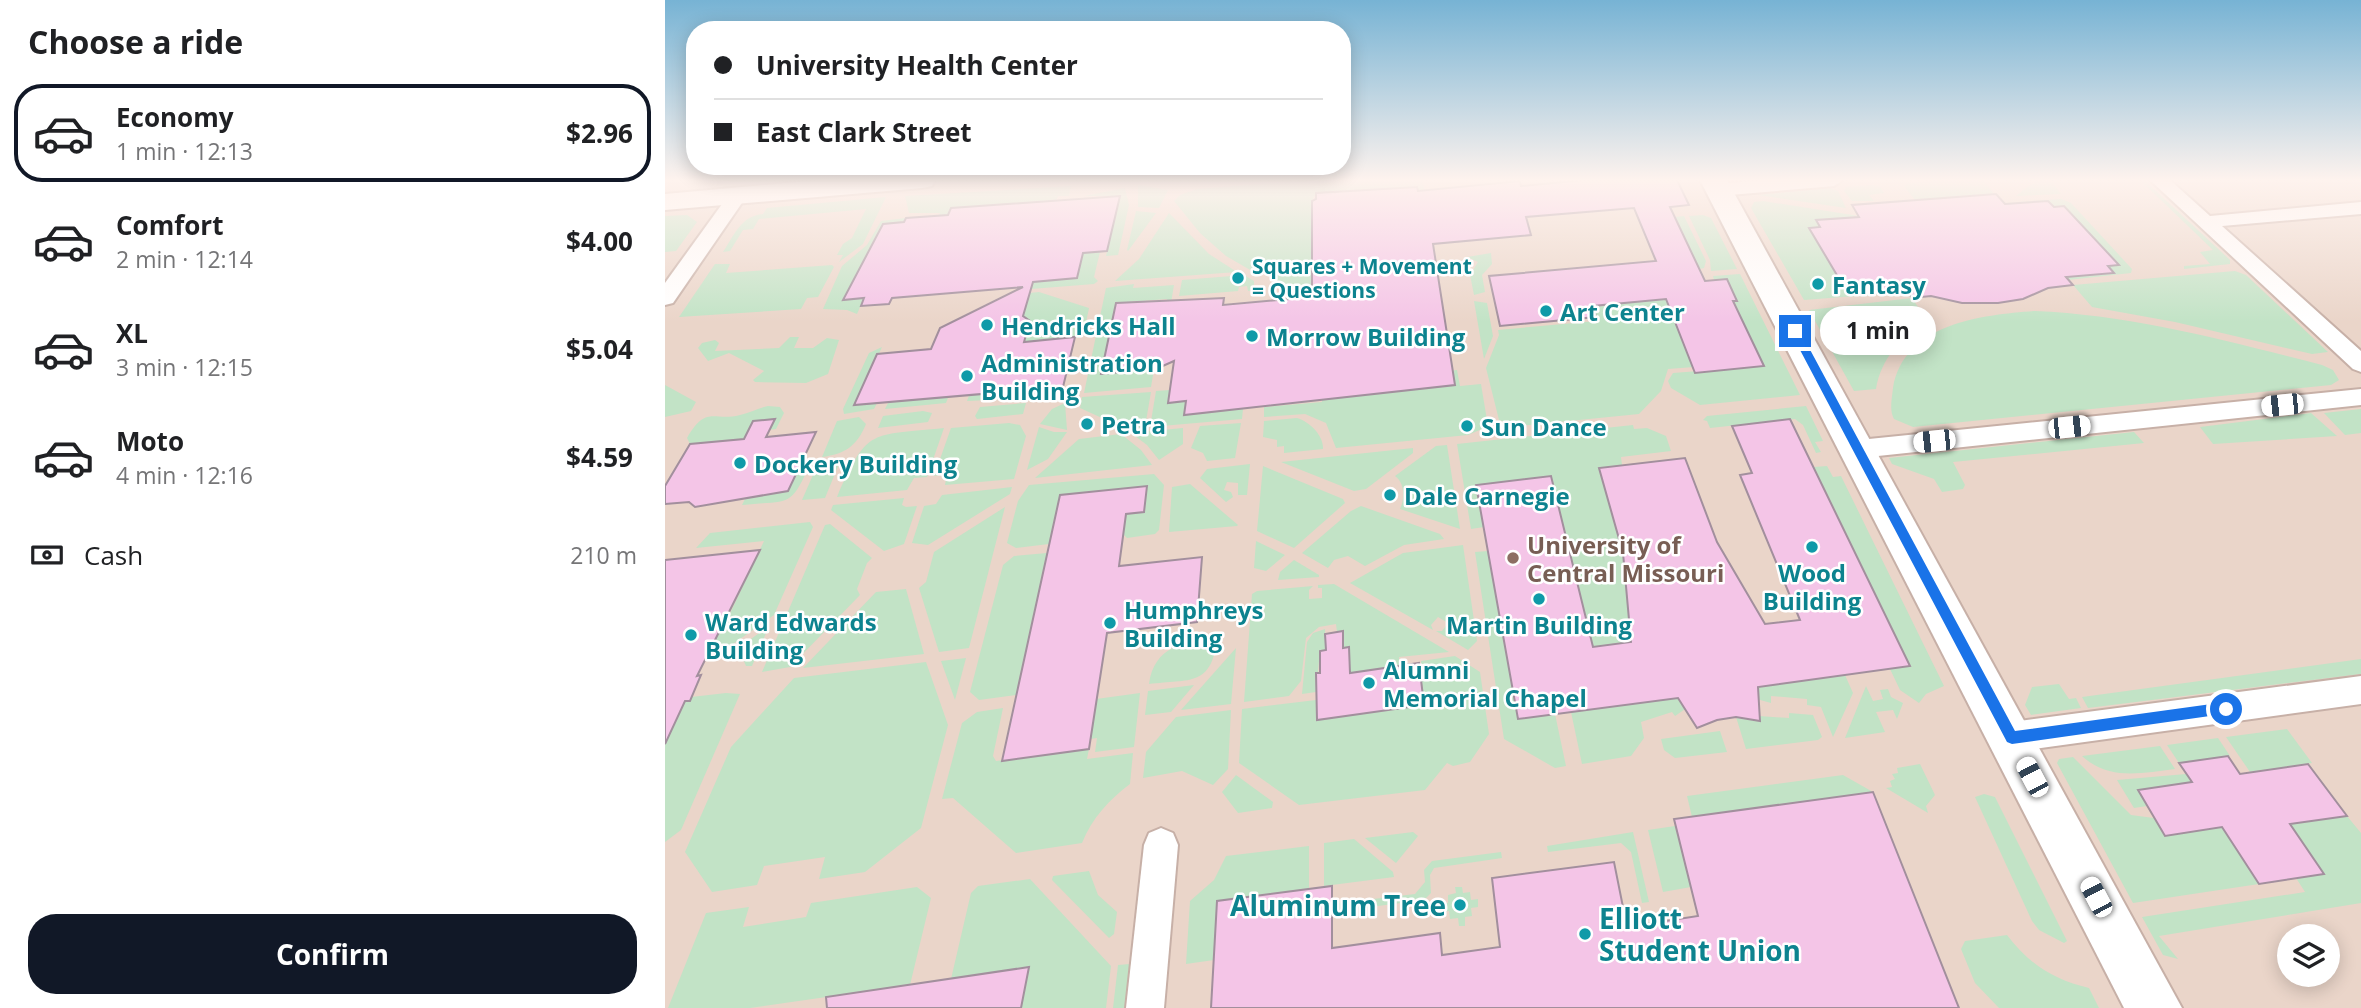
<!DOCTYPE html>
<meta charset="utf-8">
<style>
:root{--surface:#fff;--page:#f2f2f2;--text:#202124;--muted:#757577;--line:#e0e0e0;--accent:#111827}
body{margin:0;font-family:"Open Sans",sans-serif;background:var(--page);color:var(--text);height:100vh;display:flex;flex-direction:column;font-size:26px;white-space:nowrap}
*{box-sizing:border-box;margin:0}
p{font-size:23px;color:var(--muted)}
.icon{flex:none;width:38px;height:38px;fill:none;stroke:currentColor;stroke-width:2;stroke-linecap:round;stroke-linejoin:round}
.map{position:relative;flex:1;overflow:hidden}
.panel{display:flex;flex-direction:column;background:var(--surface);width:665px}
.panel>*{flex:none}
.hud{position:absolute;left:21px;top:21px;width:665px;height:154px;border-radius:28px;box-shadow:0 4px 18px #0003;display:grid;align-content:center;height:154px;padding:0 28px;background:var(--surface)}
.controls{position:absolute;left:1612px;top:924px;display:grid;gap:14px}
.controls a{display:grid;place-items:center;width:63px;height:63px;border-radius:50%;background:var(--surface);box-shadow:0 4px 18px #0003;font-size:35px}
.end{position:absolute;width:32px;height:32px;margin:-16px;border:9px solid #1a73e8;background:#fff;box-shadow:0 0 0 4px #fff}
.from{border-radius:50%}
.bubble{position:absolute;height:49px;border-radius:24px;background:var(--surface);box-shadow:0 4px 18px #0003;font-size:23px;font-weight:700;line-height:49px;text-align:center}
.car{position:absolute;width:21px;height:42px;margin:-21px -10px;border-radius:9px;box-shadow:0 0 5px 2px #0007;background:linear-gradient(#fff 24%,#345 0 40%,#fff 0 76%,#345 0 86%,#fff 0)}
.hud b{display:flex;align-items:center;gap:24px;height:66px;font-size:26px}
.hud b+b{border-top:2px solid var(--line)}
.hud i{width:18px;height:18px;background:var(--text)}
ul{padding:0;list-style:none}
li{display:flex;align-items:center;gap:21px;height:98px;margin:0 14px 10px;padding:0 14px;border:4px solid transparent;border-radius:28px}
li div{flex:1}
li b{display:block;font-size:26px}
li em{font-style:normal;font-weight:700}
li.current{border-color:var(--accent)}
li>.icon{width:63px;height:63px;stroke-width:1.5}
h2{padding:0 28px;font-size:32px;line-height:84px}
.pay{display:flex;align-items:center;gap:18px;height:77px;padding:0 28px;font-size:26px}
.pay p{margin-inline-start:auto}
.primary-button{display:flex;gap:14px;margin-top:auto;padding:14px 28px}
.primary-button a{flex:1;height:80px;border-radius:28px;background:var(--accent);color:#fff;font-size:28px;font-weight:700;line-height:80px;text-align:center}
main{display:flex;flex:1;min-height:0}
.map>svg:first-child{display:block}
.education{fill:#ead5c9;fill-rule:evenodd}
.green{fill:#c2e3c6}
.building{fill:#f4c5e7;stroke:#a28f9d;stroke-width:2}
.lines{fill:none;stroke-linecap:round;stroke-linejoin:round}
.street-casing{stroke:#c7b0a7;stroke-width:4}
.secondary-casing{stroke:#c7b0a7;stroke-width:4}
.primary-casing{stroke:#c7b0a7;stroke-width:4}
.street{fill:#fff;fill-rule:evenodd}
.secondary{fill:#fff;fill-rule:evenodd}
.primary{fill:#fff;fill-rule:evenodd}
.route{fill:#1a73e8}
.culture-dot{fill:#0f9aa8;stroke:#fff;stroke-width:2.5}
.education-dot{fill:#8d6e63;stroke:#fff;stroke-width:2.5}
.labels{text-anchor:middle;dominant-baseline:central;stroke-width:5;stroke-linejoin:round;paint-order:stroke}
.far-culture-label{font-size:21px;font-weight:bold;fill:#0d838f;stroke:#fff;text-anchor:start}
.culture-label{font-size:24px;font-weight:bold;fill:#0d838f;stroke:#fff;text-anchor:start}
.education-label{font-size:24px;font-weight:bold;fill:#785e54;stroke:#fff;text-anchor:start}
.near-culture-label{font-size:28px;font-weight:bold;fill:#0d838f;stroke:#fff;text-anchor:end}
</style>
<main>
<section class="panel">
<h2>Choose a ride</h2>
<ul>
<li class="current"><svg class="icon" aria-label="car" viewBox="0 0 24 24"><path d="M5 17H2v-5l4-1 3-4h7l3 4 3 1v5h-3M9 17h6M6 11h13"/><circle cx="7" cy="17" r="2"/><circle cx="17" cy="17" r="2"/></svg><div><b>Economy</b><p>1 min · 12:13</p></div><em>$2.96</em></li>
<li><svg class="icon" aria-label="car" viewBox="0 0 24 24"><path d="M5 17H2v-5l4-1 3-4h7l3 4 3 1v5h-3M9 17h6M6 11h13"/><circle cx="7" cy="17" r="2"/><circle cx="17" cy="17" r="2"/></svg><div><b>Comfort</b><p>2 min · 12:14</p></div><em>$4.00</em></li>
<li><svg class="icon" aria-label="car" viewBox="0 0 24 24"><path d="M5 17H2v-5l4-1 3-4h7l3 4 3 1v5h-3M9 17h6M6 11h13"/><circle cx="7" cy="17" r="2"/><circle cx="17" cy="17" r="2"/></svg><div><b>XL</b><p>3 min · 12:15</p></div><em>$5.04</em></li>
<li><svg class="icon" aria-label="car" viewBox="0 0 24 24"><path d="M5 17H2v-5l4-1 3-4h7l3 4 3 1v5h-3M9 17h6M6 11h13"/><circle cx="7" cy="17" r="2"/><circle cx="17" cy="17" r="2"/></svg><div><b>Moto</b><p>4 min · 12:16</p></div><em>$4.59</em></li>
</ul>
<div class="pay"><svg class="icon" aria-label="cash" viewBox="0 0 24 24"><path d="M3 7h18v10H3z"/><circle cx="12" cy="12" r="2"/></svg>Cash<p>210 m</p></div>
<div class="primary-button"><a>Confirm</a></div>
</section>
<div class="map">
<svg width="1696" height="1008" viewBox="0 0 1696 1008">
<rect width="100%" height="100%" fill="#fde4da"/>
<path class="education" d="M0,180H1696V1008H0ZM1624,936H1662V975H1624Z"/>
<g class="green">
<path d="M645,180H758L768,245L760,246L752,187L651,193L647,201V271L663,289L632,298V287L618,288V283H612V269L587,271L561,256L535,233L509,201L515,195L532,189Z"/>
<path d="M1271,180H1318L1329,194L1250,200L1239,186L1243,183Z"/>
<path d="M1371,180H1385L1396,194L1351,196Z"/>
<path d="M1475,180H1479L1565,260V264L1519,269V266L1545,264L1535,252L1548,250Z"/>
<path d="M473,185L503,190L494,208L473,207Z"/>
<path d="M1207,185L1215,187L1219,193L1204,195L1209,201H1187L1179,191L1181,187Z"/>
<path d="M406,186L404,196H393L391,201L273,217L275,213H244L240,196Z"/>
<path d="M460,188L464,205L453,255L441,256L455,196H419Z"/>
<path d="M1165,188L1173,191L1181,208L1093,195Z"/>
<path d="M221,197L198,244L174,262L178,255H172L178,244L187,238L201,209L94,219L88,229L78,230L65,251L58,252C70,234 76,216 98,214L102,208Z"/>
<path d="M1396,199L1406,203L1467,269L1466,273L1403,280L1401,277L1448,273L1443,266L1453,265L1399,206L1389,207L1383,201L1339,203Z"/>
<path d="M1098,201L1194,216L1151,220L1155,227L1144,229L1179,287L1192,286L1197,293L1241,289L1243,292L1139,300L1086,208L1089,202Z"/>
<path d="M471,211L491,213L463,251L462,250Z"/>
<path d="M504,213L544,254L572,272L450,281L474,259Z"/>
<path d="M22,215L32,222L11,251L0,252V216Z"/>
<path d="M1038,215L1046,218L1072,269L1046,271L1045,260L1024,216Z"/>
<path d="M1019,216L1041,261L1039,268L1034,269L1010,217Z"/>
<path d="M241,218L239,222L218,224L179,299L199,298L192,314L182,310L158,309L177,266L202,245L216,221Z"/>
<path d="M435,252L429,277L433,281L429,284L366,289L368,282L411,278L418,253Z"/>
<path d="M826,253L827,264L817,275L820,292L809,295L805,275L813,262L802,257Z"/>
<path d="M50,264H65L61,273L167,265L169,267L153,297L142,298L136,309L14,317Z"/>
<path d="M1570,271L1581,275L1663,352L1647,354L1510,322L1427,307L1408,285Z"/>
<path d="M1075,274L1135,395L1035,405L1006,388L1003,381L1008,373L1098,366L1068,301L1072,300L1062,279L1049,280L1048,276Z"/>
<path d="M579,275L589,281V290L583,291L582,286L574,287L573,291L514,296L517,280Z"/>
<path d="M469,284L468,288L509,285L506,303H501L502,299L452,303L436,373L489,369L486,387L419,393L441,288Z"/>
<path d="M374,292L424,308L418,337L361,342L356,357L350,340L361,334L365,321L358,316L364,293Z"/>
<path d="M1027,296L1004,306L1029,367L1003,369L996,391L974,414L853,426L834,420L821,368L834,335L833,330L931,321L928,306Z"/>
<path d="M1247,298L1263,322C1237,336 1216,358 1211,389L1189,391L1144,310Z"/>
<path d="M809,301L822,303L828,336L819,359Z"/>
<path d="M1370,311C1467,315 1563,341 1657,365L1668,370L1674,380L1666,385L1248,427L1229,419C1224,410 1227,398 1228,388C1239,323 1318,315 1370,311Z"/>
<path d="M125,337H134L129,348H148L162,338L174,340L163,374L141,383L90,382L88,380L99,371L64,353L43,361L33,348L37,343L50,340L54,343L50,351L114,348Z"/>
<path d="M217,347L190,405L212,403L209,409L179,414L178,409L204,353Z"/>
<path d="M792,370L795,386L816,384L822,420L817,429L803,435L671,448L661,423L640,414L599,417V407L657,402L658,387Z"/>
<path d="M0,385L31,402L26,411L0,417Z"/>
<path d="M366,387L363,398L302,401L305,393Z"/>
<path d="M505,390L504,403L521,401L519,415L578,409L577,419L485,427L491,391Z"/>
<path d="M486,392L480,427L461,429L415,408L417,397Z"/>
<path d="M284,395L281,403L220,409L224,401Z"/>
<path d="M361,403L358,414L312,419L310,416L315,407Z"/>
<path d="M400,403L402,430L375,424L387,409Z"/>
<path d="M103,406L115,407L119,413L111,429L104,430L109,419L88,421L79,439L25,444L22,438C42,404 48,422 75,415C85,413 93,408 103,406Z"/>
<path d="M1141,406L1158,441L1150,442L1156,452L1151,453L1138,425L1130,419L1045,428L1042,421L1038,420L1042,416Z"/>
<path d="M1696,409V433L1680,435L1659,413Z"/>
<path d="M258,411L267,413L263,422L213,428L218,416Z"/>
<path d="M1646,413L1672,436L1548,444L1535,427Z"/>
<path d="M194,417L201,424C192,446 180,454 157,457L172,421Z"/>
<path d="M632,418C645,422 659,436 658,449L619,453V446L612,447V440L598,437L599,421Z"/>
<path d="M344,423L355,425L361,436L349,479L280,485L282,474L269,476L286,428Z"/>
<path d="M576,423L570,458L542,461L538,453L526,448L535,426Z"/>
<path d="M968,425L969,429L982,428L1001,436L1006,451L956,457L957,465L934,468L1013,635L928,647L886,476L812,485L819,527L806,529L792,444Z"/>
<path d="M374,427L389,432H402L383,459L362,470Z"/>
<path d="M279,428L262,477L249,478L242,490L172,497C203,426 206,436 279,428Z"/>
<path d="M518,428V444L494,460L482,445L466,433Z"/>
<path d="M1469,432L1479,443L1288,462L1300,485L1298,489L1277,492L1269,479L1227,464L1224,458Z"/>
<path d="M456,434L476,450L487,465L370,478L414,439Z"/>
<path d="M782,445L795,529L735,509C740,499 740,483 730,476L771,446Z"/>
<path d="M748,448V453L701,489L689,491L616,462Z"/>
<path d="M176,459L160,498L137,500L154,461Z"/>
<path d="M145,464C125,509 125,500 77,505L82,495L122,491L135,465Z"/>
<path d="M585,464L582,495H573V483L562,482L559,490L566,492L568,497L561,502L535,478L542,469Z"/>
<path d="M598,466L678,499L680,503L629,548L592,531Z"/>
<path d="M1162,466L1168,477L1176,476L1279,686L1261,694L1254,703L1235,690L1225,669L1245,665L1149,467Z"/>
<path d="M489,474L499,485L494,530L490,534L462,538L458,534L461,514L479,512L482,486L395,495L384,544L351,548L342,543L353,501L364,485Z"/>
<path d="M525,484L573,525L572,526L504,532L507,487Z"/>
<path d="M347,487L345,494L263,545L247,543L259,506L271,504L277,495Z"/>
<path d="M239,498L237,505L241,507L252,506L239,544L219,551L166,510L168,505Z"/>
<path d="M696,506L775,534L779,539L739,545L700,566L683,556L669,560L663,568L637,553L686,511Z"/>
<path d="M340,507L304,648L274,652L254,588L261,582L269,552Z"/>
<path d="M145,522L148,527L109,615L54,654L45,648L57,622H61L99,541L31,548L45,533Z"/>
<path d="M165,524L207,558L202,563L192,589L195,595L125,667L97,672L160,525Z"/>
<path d="M591,541L620,555L601,571L589,568Z"/>
<path d="M798,545L812,641L803,650L771,631H777L783,623L773,617L766,625L768,630L685,583L738,553Z"/>
<path d="M823,551L853,719L890,714L901,766L890,768L839,739L810,552Z"/>
<path d="M382,553L351,695L314,700L305,692L338,565L349,556Z"/>
<path d="M629,560L654,575V577L613,580L615,572Z"/>
<path d="M669,584L784,652L734,657V666L685,673L684,648H678V632H672L671,624L654,627L641,638L636,681L624,696L579,702L587,594L592,591L648,586L644,590V599L657,598V588H653V585Z"/>
<path d="M241,589L259,654L138,668L211,592Z"/>
<path d="M104,626L87,666H81L78,659L65,654Z"/>
<path d="M660,629L661,650L655,651L651,692L637,694L642,642L648,633Z"/>
<path d="M552,638C547,687 525,679 484,684C489,646 520,641 552,638Z"/>
<path d="M571,648L566,704L516,710Z"/>
<path d="M790,656L815,672L824,734L805,762L788,766L782,763L760,790L634,805L574,763L577,709L651,700L652,720L758,705L756,661Z"/>
<path d="M301,658L290,700L276,661Z"/>
<path d="M1696,659V674L1423,708L1417,697Z"/>
<path d="M261,662L283,725L256,828L200,872L154,879L160,857L99,866L92,885L47,892L20,852L66,747L129,678Z"/>
<path d="M1180,675L1188,693L1168,737L1156,707L1142,705V699L1106,696V703L1063,691Z"/>
<path d="M1394,684L1404,699L1411,698L1416,708L1366,715L1360,705L1367,687Z"/>
<path d="M529,685L506,712L480,715L483,691Z"/>
<path d="M1201,686L1208,701L1218,699L1215,690L1223,689L1226,697L1238,703L1232,719L1228,710L1211,712L1220,732L1180,738Z"/>
<path d="M61,693L75,694L16,830L0,842V744L20,701L26,697Z"/>
<path d="M475,693L469,747L430,752L432,738L425,739L431,699Z"/>
<path d="M1042,694L1010,716L1007,712L976,722L979,738L966,756L917,764L906,712Z"/>
<path d="M338,708L328,756L331,761L424,749L422,759L468,753L465,784C444,800 427,818 417,843L351,853L288,798L277,799L297,723L312,712Z"/>
<path d="M566,710L563,769L548,785L517,771L478,778L481,752L511,717Z"/>
<path d="M1124,713L1148,715L1157,737L1153,740L1081,749L1071,717L1094,721V716L1124,718Z"/>
<path d="M1622,729L1647,763L1585,772L1561,737Z"/>
<path d="M1055,731L1062,752L1010,758L999,750L996,739Z"/>
<path d="M1553,738L1565,756L1514,763L1502,745Z"/>
<path d="M1495,746L1510,769C1477,773 1444,781 1417,756Z"/>
<path d="M1408,757L1466,815L1557,827L1594,884L1468,903L1392,763L1394,759Z"/>
<path d="M1255,764L1270,795L1261,806L1263,813L1221,788L1227,787L1225,781L1230,779L1227,774L1233,773L1232,768Z"/>
<path d="M1521,774L1526,782L1474,791L1482,806L1469,808L1452,780Z"/>
<path d="M571,775L608,802L607,808L573,813L557,792Z"/>
<path d="M1178,775L1208,792L1027,817L1022,796Z"/>
<path d="M1319,794L1330,797L1402,941L1399,943L1374,930L1367,921L1310,797Z"/>
<path d="M1682,816L1696,833V903L1494,936L1513,959L1498,955L1477,917L1640,892L1631,878L1658,873L1625,824Z"/>
<path d="M1010,826L1026,887L998,892L983,830Z"/>
<path d="M748,832L753,836L731,863L700,838Z"/>
<path d="M968,832L984,902L977,903L966,852L956,843L883,852L882,846Z"/>
<path d="M689,839L728,872L729,877L659,886V843Z"/>
<path d="M644,846V889L552,901L549,960L521,964L525,901L549,880L561,856Z"/>
<path d="M836,852L837,858L769,868L765,875L766,893L759,900L667,912L666,904L750,894L760,882L759,870L767,861Z"/>
<path d="M424,871L433,895L452,912L449,934L444,938L387,880L388,876Z"/>
<path d="M365,879L446,966L441,1008H356L363,968L286,979L306,893L313,886Z"/>
<path d="M252,887L266,898L245,985L85,1008H3L41,913L84,907L78,927L141,917L146,903Z"/>
<path d="M790,887H797L798,893L805,892L806,900L813,899V907L806,908L807,916L800,917V926H794L793,918L785,919L784,911L776,912L775,904L783,903V895L791,893Z"/>
<path d="M1342,935C1364,964 1389,980 1424,988L1434,1008H1334L1310,983L1296,949L1300,941Z"/>
<path d="M465,964L460,1008H448L453,965Z"/>
</g>
<g class="building">
<path d="M919,180H1012L1024,205L1005,207L1040,281L1062,279L1072,301H1068L1099,366L1030,373L1001,299L928,306L931,317L835,326L824,276L991,261L969,208L861,217L866,235L768,244L790,385L519,415L521,401L503,403L509,361L491,369L436,374L451,303L559,298L558,305L635,298V291L647,290V201L651,199V193L752,187L753,191L855,181L856,186Z"/>
<path d="M1331,194L1340,204L1383,201L1389,207L1399,206L1454,265L1443,266L1449,273L1401,277L1408,285L1383,288L1358,299L1333,303H1297L1266,296L1247,298L1241,289L1196,293L1192,286L1179,287L1144,228L1155,227L1151,220L1194,217L1187,205Z"/>
<path d="M455,196L442,251L418,253L412,278L368,282L358,316L365,321L359,342L410,337L398,387L189,405L212,354L266,349L275,328L358,287L227,298L224,304L196,306L199,298L178,300L218,224L239,222L241,218L283,215L286,208Z"/>
<path d="M110,419L101,437L151,432L123,491L30,507L24,502L0,504V486L25,444L79,439L88,421Z"/>
<path d="M1125,419L1245,666L1093,687L1095,721L1071,717L1052,720L1032,728L1013,698L853,719L811,485L886,476L928,647L966,642L958,553L934,468L1020,458L1052,542L1100,624L1135,620L1075,475L1087,473L1067,426Z"/>
<path d="M482,486L479,512L461,514L454,566L537,557L532,622L442,633L424,749L337,761L395,495Z"/>
<path d="M95,550L32,676L36,675L25,701H20L0,744V560Z"/>
<path d="M678,631V648L684,647L685,673L754,663L759,705L652,720L651,673H655V651L661,650L660,634Z"/>
<path d="M1563,756L1575,774L1643,764L1682,816L1625,824L1659,874L1594,884L1557,827L1500,836L1473,790L1527,782L1514,763Z"/>
<path d="M1208,792L1294,1008H546L552,901L667,886V948L775,933L777,955L835,947L827,878L949,862L962,927L1033,916L1009,819Z"/>
<path d="M364,967L356,1008H162L161,997Z"/>
</g>
<g class="lines">
<g class="street-casing">
<g id="street">
<path d="M1099,180H1178L1169,186L1053,196L1044,190L1053,184Z"/>
<path d="M1485,180H1505L1545,216L1696,202V214L1557,226L1696,351V372L1688,369Z"/>
<path d="M72,191L81,197L8,303L0,305V283L65,193Z"/>
<path d="M1696,389V405L1194,458L1185,455L1182,449L1185,443L1194,440Z"/>
<path d="M1696,676V704L1347,752L1336,747L1331,737L1336,727L1347,722Z"/>
<path d="M496,828L508,833L513,845L499,1008H461L479,845L484,833Z"/>
</g>
</g>
<g class="secondary-casing">
<path id="secondary" d="M1035,180H1062L1517,1008H1459Z"/>
</g>
<g class="primary-casing">
<path id="primary" d="M155,180H270L267,186L257,188L0,210V194Z"/>
</g>
<use href="#street" class="street"/>
<use href="#secondary" class="secondary"/>
<use href="#primary" class="primary"/>
</g>
<linearGradient id="sky" x2="0" y2="1"><stop stop-color="#77b3d4"/><stop offset="0.56" stop-color="#fef3ee"/><stop offset="1" stop-color="#fef3ee" stop-opacity="0"/></linearGradient>
<rect width="1696" height="322" fill="url(#sky)"/>
<path class="route" d="M1130,327L1135,331L1350,731L1561,702L1566,704V713L1347,744L1342,742L1125,331Z"/>
<g class="culture-dot">
<circle cx="573" cy="278" r="7"/>
<circle cx="1153" cy="284" r="7"/>
<circle cx="881" cy="311" r="7"/>
<circle cx="322" cy="325" r="7"/>
<circle cx="587" cy="336" r="7"/>
<circle cx="302" cy="376" r="7"/>
<circle cx="422" cy="424" r="7"/>
<circle cx="802" cy="426" r="7"/>
<circle cx="75" cy="463" r="7"/>
<circle cx="725" cy="495" r="7"/>
<circle cx="1147" cy="547" r="7"/>
<circle cx="874" cy="599" r="7"/>
<circle cx="445" cy="623" r="7"/>
<circle cx="26" cy="635" r="7"/>
<circle cx="704" cy="683" r="7"/>
<circle cx="795" cy="905" r="7"/>
<circle cx="920" cy="934" r="7"/>
</g>
<circle class="education-dot" cx="848" cy="558" r="7"/>
<g class="labels">
<g class="far-culture-label">
<text x="587" y="266">Squares + Movement<tspan x="587" dy="24">= Questions</tspan></text>
</g>
<g class="culture-label">
<text x="1167" y="284">Fantasy</text>
<text x="895" y="311">Art Center</text>
<text x="336" y="325">Hendricks Hall</text>
<text x="601" y="336">Morrow Building</text>
<text x="316" y="362">Administration<tspan x="316" dy="28">Building</tspan></text>
<text x="436" y="424">Petra</text>
<text x="816" y="426">Sun Dance</text>
<text x="89" y="463">Dockery Building</text>
<text x="739" y="495">Dale Carnegie</text>
<text x="1147" y="572" text-anchor="middle">Wood<tspan x="1147" dy="28">Building</tspan></text>
<text x="459" y="609">Humphreys<tspan x="459" dy="28">Building</tspan></text>
<text x="40" y="621">Ward Edwards<tspan x="40" dy="28">Building</tspan></text>
<text x="874" y="624" text-anchor="middle">Martin Building</text>
<text x="718" y="669">Alumni<tspan x="718" dy="28">Memorial Chapel</tspan></text>
</g>
<g class="education-label">
<text x="862" y="544">University of<tspan x="862" dy="28">Central Missouri</tspan></text>
</g>
<g class="near-culture-label">
<text x="781" y="905">Aluminum Tree</text>
<text x="934" y="918" text-anchor="start">Elliott<tspan x="934" dy="32">Student Union</tspan></text>
</g>
</g>
</svg>
<div class="controls">
<a><svg class="icon" aria-label="layers" viewBox="0 0 24 24"><path d="M12 4l9 5-9 5-9-5zM3 14l9 5 9-5"/></svg></a>
</div>
<i class="end from" style="left:1561px;top:709px"></i>
<i class="end" style="left:1130px;top:331px"></i>
<div class="bubble" style="left:1155px;top:306px;width:116px">1 min</div>
<i class="car" style="left:1617px;top:405px;rotate:264deg"></i>
<i class="car" style="left:1404px;top:427px;rotate:84deg"></i>
<i class="car" style="left:1269px;top:441px;rotate:264deg"></i>
<i class="car" style="left:1367px;top:777px;rotate:332deg"></i>
<i class="car" style="left:1431px;top:897px;rotate:332deg"></i>
<div class="hud">
<b><i class="from"></i>University Health Center</b>
<b><i></i>East Clark Street</b>
</div>
</div>
</main>
